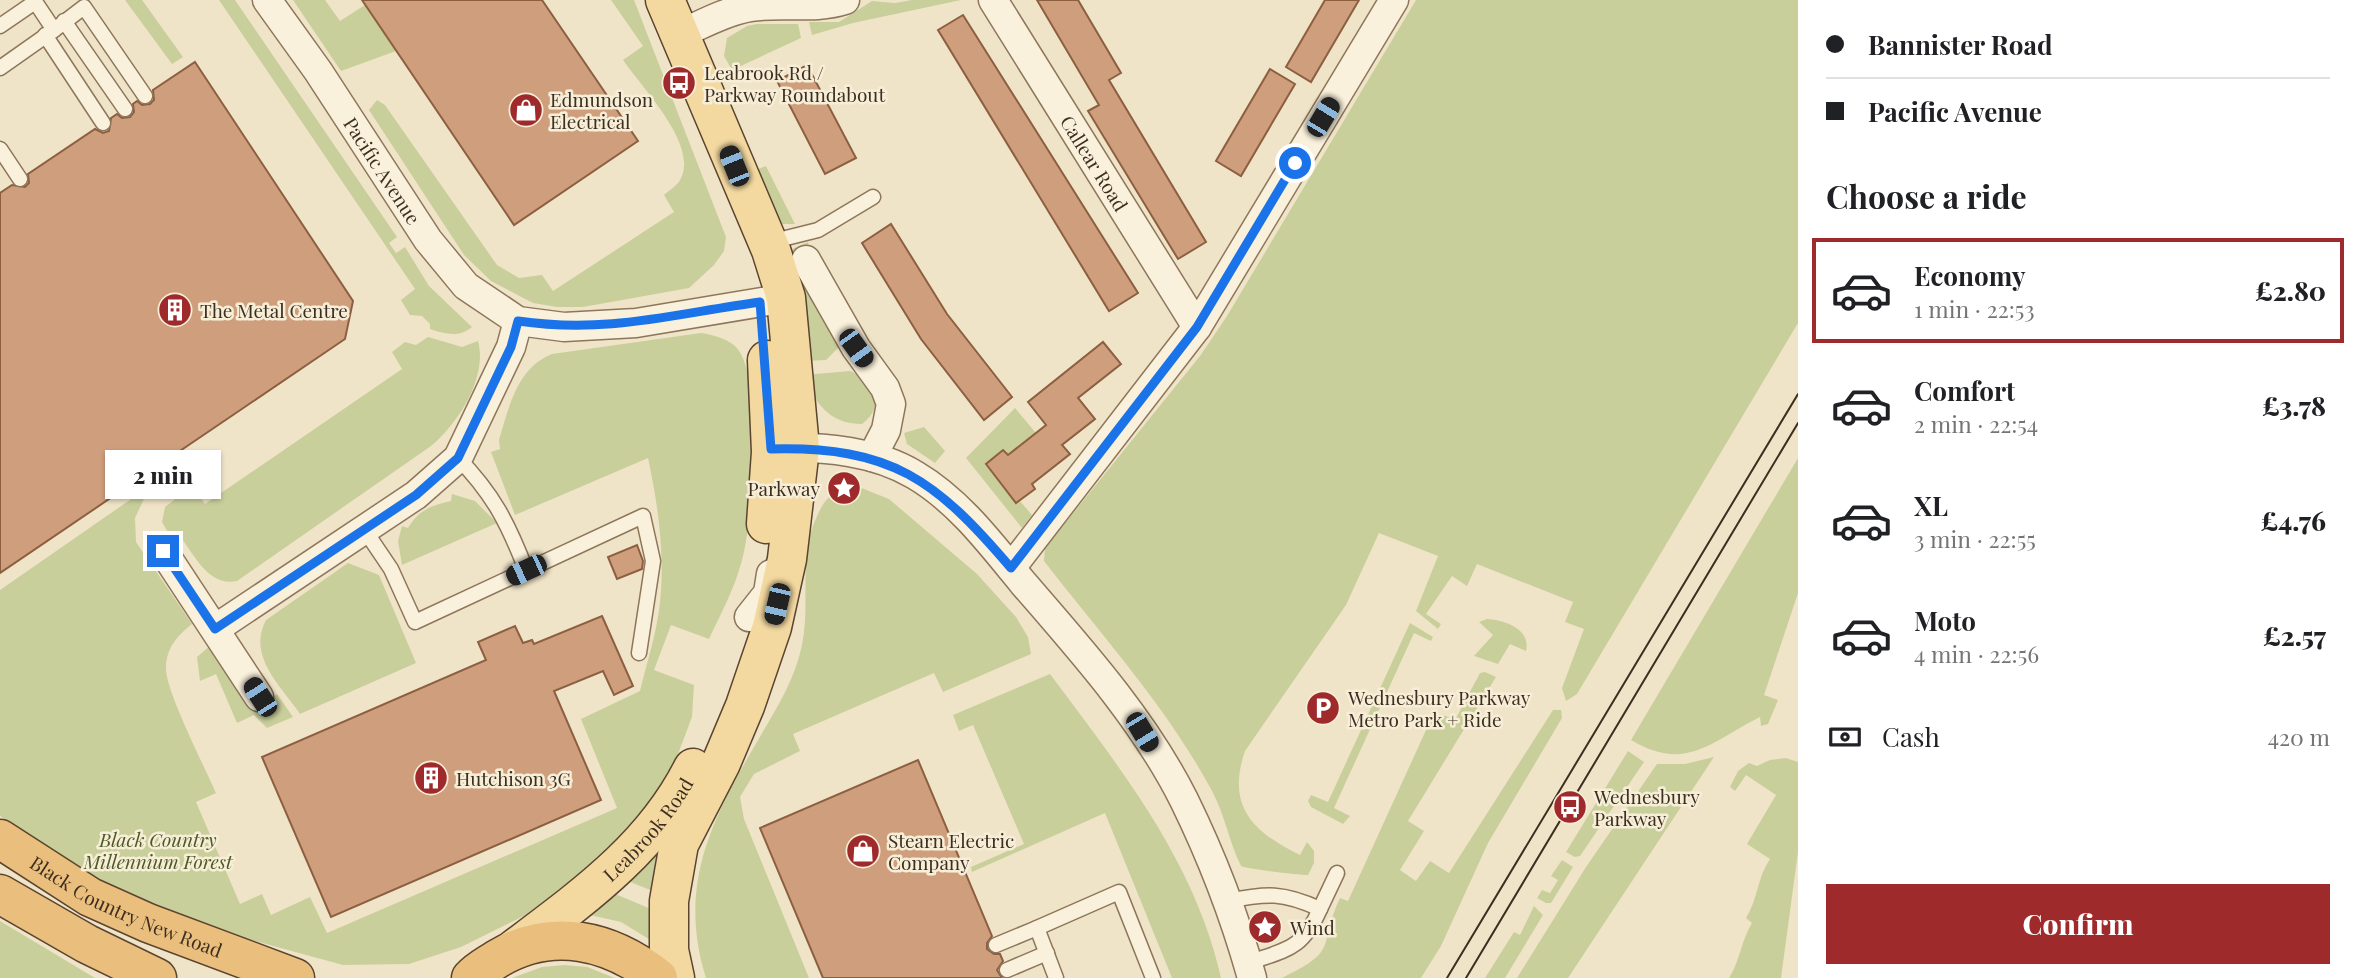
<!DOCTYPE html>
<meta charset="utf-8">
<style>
:root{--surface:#fff;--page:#f2f2f2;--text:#202124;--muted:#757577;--line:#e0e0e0;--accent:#9e2a2b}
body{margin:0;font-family:"Playfair Display",serif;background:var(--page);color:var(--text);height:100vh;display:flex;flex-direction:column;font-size:26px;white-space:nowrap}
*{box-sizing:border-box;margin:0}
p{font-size:23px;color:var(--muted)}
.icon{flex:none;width:38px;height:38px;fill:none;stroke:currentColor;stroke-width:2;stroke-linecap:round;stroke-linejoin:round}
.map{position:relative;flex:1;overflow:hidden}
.details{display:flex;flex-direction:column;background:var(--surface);width:560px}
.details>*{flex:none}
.guide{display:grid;align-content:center;height:154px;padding:0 28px;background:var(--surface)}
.end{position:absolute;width:32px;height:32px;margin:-16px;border:9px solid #1a73e8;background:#fff;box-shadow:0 0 0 4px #fff}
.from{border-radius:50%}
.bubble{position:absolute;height:49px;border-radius:0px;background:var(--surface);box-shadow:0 2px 5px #0004;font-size:23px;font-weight:800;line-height:49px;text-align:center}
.car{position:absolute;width:21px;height:42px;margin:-21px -10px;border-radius:9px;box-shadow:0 0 5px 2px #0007;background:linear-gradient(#222 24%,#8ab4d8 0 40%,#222 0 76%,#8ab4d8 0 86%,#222 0)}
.guide b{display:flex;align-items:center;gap:24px;height:66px;font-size:26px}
.guide b+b{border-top:2px solid var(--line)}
.guide i{width:18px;height:18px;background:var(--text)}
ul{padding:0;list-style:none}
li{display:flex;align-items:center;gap:21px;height:105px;margin:0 14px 10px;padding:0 14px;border:4px solid transparent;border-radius:0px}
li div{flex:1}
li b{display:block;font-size:26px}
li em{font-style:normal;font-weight:800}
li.active{border-color:var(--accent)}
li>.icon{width:63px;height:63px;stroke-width:1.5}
h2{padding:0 28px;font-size:32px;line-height:84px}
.pay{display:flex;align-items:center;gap:18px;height:77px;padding:0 28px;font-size:26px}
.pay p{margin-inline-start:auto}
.action{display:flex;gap:14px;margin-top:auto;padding:14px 28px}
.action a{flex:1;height:80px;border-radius:0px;background:var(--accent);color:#fff;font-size:28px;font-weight:800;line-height:80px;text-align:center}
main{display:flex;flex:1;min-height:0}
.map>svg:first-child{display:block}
.green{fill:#c9cf9b}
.building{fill:#cf9f7d;stroke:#8d5f41;stroke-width:2}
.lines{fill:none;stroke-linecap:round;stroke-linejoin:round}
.service-casing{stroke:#8d765c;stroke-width:17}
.minor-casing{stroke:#8d765c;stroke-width:31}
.primary-casing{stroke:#5b4430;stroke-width:41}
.trunk-casing{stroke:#5b4430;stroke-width:41}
.service{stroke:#faf1dc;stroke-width:14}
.minor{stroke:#faf1dc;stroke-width:28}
.primary{stroke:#f3d9a0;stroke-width:38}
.trunk{stroke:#eabe7c;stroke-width:38}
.tram{stroke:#3d2e20;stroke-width:2}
.route{stroke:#1a73e8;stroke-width:9}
.labels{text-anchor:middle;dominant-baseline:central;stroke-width:5;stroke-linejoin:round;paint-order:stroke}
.poi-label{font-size:19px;fill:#3d2e20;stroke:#f7eed8;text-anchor:start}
.street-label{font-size:19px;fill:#3d2e20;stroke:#f7eed8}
.park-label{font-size:19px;font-style:italic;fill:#4d5a26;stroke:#f7eed8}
</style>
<main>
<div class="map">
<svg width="1798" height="978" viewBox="0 0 1798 978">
<rect width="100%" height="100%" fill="#f0e4c8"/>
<g class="green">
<path d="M125,0H142L183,57L172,64Z"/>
<path d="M219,0H235L397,237L389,243L396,253L405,247L429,286L472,327C459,338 445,334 430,329V324L422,316L410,315L401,300L415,289Z"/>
<path d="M293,0H325L340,21L365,5L396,51L341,71Z"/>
<path d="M611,0H634L726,237L724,251L714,265L689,288L583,307H557L533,303L491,281L464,255L369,110L377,100L385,105L497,265L519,278L542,275L553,291L674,212L664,195C669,190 677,186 680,180C700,146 642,88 623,60L643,46Z"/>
<path d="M912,0H961L853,23L812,35L809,22H839L872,1L895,3Z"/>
<path d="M1416,0H1798V323L1577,694L1566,701L1562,688L1584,629L1565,622L1573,602L1477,564L1467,586L1452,576L1426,614L1441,624L1438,629L1416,611L1438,556L1379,533L1346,605L1245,751C1226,806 1253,832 1300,855L1307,842L1314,851V863L1308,875C1299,875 1246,869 1241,866C1229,842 1225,815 1212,791C1167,707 1102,636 1044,561L1045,548L1200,356L1227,316Z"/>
<path d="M757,24H798L801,38L732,70L724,56L727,38L747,26Z"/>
<path d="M766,166L795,224H774L756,170Z"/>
<path d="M808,242L839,341L838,348L826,360L803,361L783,253Z"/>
<path d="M701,333C713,335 726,338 735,346C765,374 753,522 742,560C735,588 721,613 709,639L671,625L654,670L694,685L692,717L675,762L657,793L568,894L461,947L409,964L343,965L203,927L112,890L0,816V590L150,486L135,518L136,542L192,624C177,636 166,648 166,669C166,691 205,768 216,793L196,802L240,904L262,894L271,915L310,897L327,933L617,808L581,719L640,691C647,662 657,632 660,602C665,553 658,505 648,458L515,515L491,452L500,449L499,440C509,407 517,368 552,354Z"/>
<path d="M428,337L462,347L478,341C488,377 458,424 431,446L237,581C209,587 196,557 181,538L174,543L162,522L165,507L192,486L205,504L402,369L392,352L405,342L416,345Z"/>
<path d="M850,371C876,380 886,406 862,424C829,424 815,403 803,375Z"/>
<path d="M1015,408L1036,433L1008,455L1003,450L986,464L1016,503L1020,501L1032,515L1022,528L966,458Z"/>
<path d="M924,427L945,451L935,463L907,444L904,433Z"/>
<path d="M1798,458V593L1764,695L1778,700L1768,724L1761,726L1760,717C1712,741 1686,773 1631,740Z"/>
<path d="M859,487L889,499L977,574L1016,617L1028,637L1031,654L943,692L934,673L793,734L800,751L754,774L740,797L744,819L809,978H706C678,889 709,824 754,747C773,714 794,683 802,645C811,602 797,555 818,514C827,494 838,488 859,487Z"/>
<path d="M452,494L475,501L497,523L402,565L398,541L402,526L408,528C418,511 431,505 451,501Z"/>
<path d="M348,563L379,575L416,663L300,714C280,685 247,656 266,620Z"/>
<path d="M1487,619C1505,620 1531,629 1526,651L1510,644L1498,664L1474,656L1493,635L1479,622Z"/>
<path d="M1410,623L1433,637L1431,641L1414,633L1334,808L1350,816L1343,824L1311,807L1308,801L1311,795L1328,802Z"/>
<path d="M211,645L252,710L277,694L293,717L267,728L254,715L237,723L216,674L200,681L197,657Z"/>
<path d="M1485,672L1496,677L1408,821L1424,831L1400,870L1416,881L1430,861L1449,873L1553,710H1561L1562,718L1488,843L1441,946L1421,978H1282C1341,949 1317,948 1340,898L1348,901L1432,717L1441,714L1455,720L1480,673Z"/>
<path d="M1050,674C1120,768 1195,861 1221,978H1172L1105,813L972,872L971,867L1024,844L973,725L959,731L953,715Z"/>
<path d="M1628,751L1644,762L1580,856L1575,857L1566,852Z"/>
<path d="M1714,757L1568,978H1517L1586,867L1657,764H1685Z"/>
<path d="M1786,758L1798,762V852L1781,978H1729C1740,961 1741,941 1752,923L1746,918C1758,899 1757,878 1770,859L1747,844L1776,795L1746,775L1735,791L1730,787L1738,771L1749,763L1757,766L1770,760Z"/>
<path d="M665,838L655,892L628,881Z"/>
<path d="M1562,860L1573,867L1551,903H1546L1537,898L1542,890L1550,893L1558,880L1551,876Z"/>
<path d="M613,893L651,909L652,941L621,922L590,915Z"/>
<path d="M1534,906L1543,915L1505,978H1485L1514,932L1520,935Z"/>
<path d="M0,921L95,978H0Z"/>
<path d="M564,965L587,967L615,978H512L542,967Z"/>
</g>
<g class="building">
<path d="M362,0H542L638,141L514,225Z"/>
<path d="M1037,0H1078L1121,73L1109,80L1206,242L1178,259L1088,111L1099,105Z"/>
<path d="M1325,0H1359L1311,82L1286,67Z"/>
<path d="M963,15L1138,293L1109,311L938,30Z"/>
<path d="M195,62L353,301L345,339L0,573V193L12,185L25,187L29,183L28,174L95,129L103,133L109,131L111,118L117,114L122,118L130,117L134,112L133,104L137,101L142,105L150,104L154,100L153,90Z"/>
<path d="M807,65L856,158L825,174L777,81Z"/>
<path d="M1270,69L1295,84L1241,176L1216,161Z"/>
<path d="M891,224L947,314L1012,397L984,420L921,339L862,243Z"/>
<path d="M1103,342L1121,364L1078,398L1095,419L1062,445L1070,454L1032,484L1035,489L1016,503L986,464L1003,450L1008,455L1046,425L1028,402Z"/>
<path d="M637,545L643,561L642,569L617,579L608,557Z"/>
<path d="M602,616L633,686L614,695L603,671L554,691L601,800L331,917L262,757L486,660L478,642L515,626L523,643L532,640L534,644Z"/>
<path d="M918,760L992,936L987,943V949L994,954H1000L1003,961L997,970L1002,978H823L760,828Z"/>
</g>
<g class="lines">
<g class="service-casing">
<g id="service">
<path d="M64,21L125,109"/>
<path d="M0,26L35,2"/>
<path d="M54,30L84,7L145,96"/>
<path d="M45,35L103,123"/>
<path d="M0,68L54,30L34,0"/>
<path d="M0,149L20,179"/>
<path d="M770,242L818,230L873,197"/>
<path d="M458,458C493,494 508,523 526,570"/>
<path d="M364,529L391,569L415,622L643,516L653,561L639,653"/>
<path d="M1227,901C1267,893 1283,892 1320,909C1302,950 1287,949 1248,963"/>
<path d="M1320,909L1337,873"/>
<path d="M996,945L1037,928"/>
<path d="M1007,970L1047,953"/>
<path d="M1056,978L1037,928L1119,892L1153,978"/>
</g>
</g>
<g class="minor-casing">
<g id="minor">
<path id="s1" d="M267,0L318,71L428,240L466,286L518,321L564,327L636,323L786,298"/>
<path id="s2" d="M993,0L1197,327"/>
<path d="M680,34C703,24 726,11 751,7C782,2 814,10 845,0"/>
<path d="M806,260L856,348L885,388L891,404L886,430L872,457"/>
<path d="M781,448C826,447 875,451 915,475C959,501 991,544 1023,583C1081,650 1144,720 1184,800C1212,857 1235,917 1252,978"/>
<path d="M163,551L259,697"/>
<path d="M1011,568L1197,327L1394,0"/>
<path d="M749,617L768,593L771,574"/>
<path d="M215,629L416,495L458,458L511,347L518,321"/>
</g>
</g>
<g class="primary-casing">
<g id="primary">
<path d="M665,0L771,250L786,298L800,448L787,559L772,627L745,706L721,763L679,844L669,901V950L675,978"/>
<path d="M766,524L771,452L767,360"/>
<path id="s3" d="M513,950C582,898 653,848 693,768"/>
</g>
</g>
<g class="trunk-casing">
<g id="trunk">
<path id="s4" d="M0,839L90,897L148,923L295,978"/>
<path d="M0,894L87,944L157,978"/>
<path d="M471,978C478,970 488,965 497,959C552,926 610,940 658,978"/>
</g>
</g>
<use href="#service" class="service"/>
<use href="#minor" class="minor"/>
<use href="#primary" class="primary"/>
<use href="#trunk" class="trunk"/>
<g class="tram">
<path d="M1447,978L1798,394"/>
<path d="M1466,978L1798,423"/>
</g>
</g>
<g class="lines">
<path class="route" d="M163,551L215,629L416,495L458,458L511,347L518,321C607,334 673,314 760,302L771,449C892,446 936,480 1011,568L1197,327L1295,163"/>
</g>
<defs>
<g id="bus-disc" transform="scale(1.75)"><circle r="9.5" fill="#9e2a2b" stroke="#f7eed8"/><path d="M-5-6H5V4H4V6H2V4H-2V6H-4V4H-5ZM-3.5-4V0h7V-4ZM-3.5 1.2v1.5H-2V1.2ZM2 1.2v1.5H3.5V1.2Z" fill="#fff"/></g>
<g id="shop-disc" transform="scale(1.75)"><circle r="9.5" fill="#9e2a2b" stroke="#f7eed8"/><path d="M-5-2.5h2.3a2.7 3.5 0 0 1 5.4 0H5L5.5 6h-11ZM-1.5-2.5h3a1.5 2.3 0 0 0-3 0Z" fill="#fff"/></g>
<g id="building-disc" transform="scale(1.75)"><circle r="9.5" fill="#9e2a2b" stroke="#f7eed8"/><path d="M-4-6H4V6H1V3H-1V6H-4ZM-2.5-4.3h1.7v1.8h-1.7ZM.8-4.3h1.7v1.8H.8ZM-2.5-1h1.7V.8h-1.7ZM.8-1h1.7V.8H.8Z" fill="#fff"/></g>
<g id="sight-disc" transform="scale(1.75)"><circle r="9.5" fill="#9e2a2b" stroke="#f7eed8"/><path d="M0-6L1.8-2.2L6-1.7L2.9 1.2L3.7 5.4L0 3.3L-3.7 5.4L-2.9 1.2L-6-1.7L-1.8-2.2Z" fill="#fff"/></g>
<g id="parking-disc" transform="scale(1.75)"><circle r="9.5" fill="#9e2a2b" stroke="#f7eed8"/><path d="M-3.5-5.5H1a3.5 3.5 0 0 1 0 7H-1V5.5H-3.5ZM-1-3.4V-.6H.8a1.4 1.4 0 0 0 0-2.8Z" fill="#fff"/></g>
</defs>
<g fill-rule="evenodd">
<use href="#bus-disc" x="679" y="83"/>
<use href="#shop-disc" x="526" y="110"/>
<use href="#building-disc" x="175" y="310"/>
<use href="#sight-disc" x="844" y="488"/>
<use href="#parking-disc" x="1323" y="708"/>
<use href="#building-disc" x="431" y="778"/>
<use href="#bus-disc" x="1570" y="807"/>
<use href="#shop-disc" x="863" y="851"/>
<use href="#sight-disc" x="1265" y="927"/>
</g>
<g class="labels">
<g class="poi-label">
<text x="704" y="72">Leabrook Rd /<tspan x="704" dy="22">Parkway Roundabout</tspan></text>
<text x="550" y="99">Edmundson<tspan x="550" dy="22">Electrical</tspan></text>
<text x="200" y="310">The Metal Centre</text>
<text x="820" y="488" text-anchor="end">Parkway</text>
<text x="1348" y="697">Wednesbury Parkway<tspan x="1348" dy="22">Metro Park + Ride</tspan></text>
<text x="456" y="778">Hutchison 3G</text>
<text x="1594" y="796">Wednesbury<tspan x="1594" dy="22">Parkway</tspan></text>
<text x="888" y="840">Stearn Electric<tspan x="888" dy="22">Company</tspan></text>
<text x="1290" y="927">Wind</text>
</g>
<g class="street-label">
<text stroke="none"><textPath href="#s2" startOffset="192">Callear Road</textPath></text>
<text stroke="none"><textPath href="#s1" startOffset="206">Pacific Avenue</textPath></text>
<text stroke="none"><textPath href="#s3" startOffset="182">Leabrook Road</textPath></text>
<text stroke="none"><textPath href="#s4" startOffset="144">Black Country New Road</textPath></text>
</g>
<g class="park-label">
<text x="158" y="839">Black Country<tspan x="158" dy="22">Millennium Forest</tspan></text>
</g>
</g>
</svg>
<i class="end from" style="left:1295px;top:163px"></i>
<i class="end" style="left:163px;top:551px"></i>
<div class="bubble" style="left:105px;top:450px;width:116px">2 min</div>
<i class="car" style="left:1323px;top:117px;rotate:31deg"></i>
<i class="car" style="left:734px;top:166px;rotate:338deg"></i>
<i class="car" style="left:856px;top:348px;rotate:144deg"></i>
<i class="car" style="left:526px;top:570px;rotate:245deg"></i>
<i class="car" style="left:777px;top:604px;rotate:193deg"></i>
<i class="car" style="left:260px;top:697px;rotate:327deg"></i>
<i class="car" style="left:1142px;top:732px;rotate:149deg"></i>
</div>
<section class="details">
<div class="guide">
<b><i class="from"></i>Bannister Road</b>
<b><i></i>Pacific Avenue</b>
</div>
<h2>Choose a ride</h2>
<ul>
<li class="active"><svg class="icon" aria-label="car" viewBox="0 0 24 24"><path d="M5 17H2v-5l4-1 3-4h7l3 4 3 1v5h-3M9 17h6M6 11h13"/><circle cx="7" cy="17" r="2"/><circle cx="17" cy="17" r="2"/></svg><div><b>Economy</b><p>1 min · 22:53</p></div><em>£2.80</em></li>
<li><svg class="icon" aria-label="car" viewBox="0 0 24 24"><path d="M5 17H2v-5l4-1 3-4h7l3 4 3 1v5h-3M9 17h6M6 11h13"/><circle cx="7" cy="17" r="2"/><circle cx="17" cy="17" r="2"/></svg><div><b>Comfort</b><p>2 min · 22:54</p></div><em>£3.78</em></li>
<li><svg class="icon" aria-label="car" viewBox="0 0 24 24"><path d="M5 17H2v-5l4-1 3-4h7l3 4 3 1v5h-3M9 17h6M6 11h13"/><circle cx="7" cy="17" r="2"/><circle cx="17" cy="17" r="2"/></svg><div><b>XL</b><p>3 min · 22:55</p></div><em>£4.76</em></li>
<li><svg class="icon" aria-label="car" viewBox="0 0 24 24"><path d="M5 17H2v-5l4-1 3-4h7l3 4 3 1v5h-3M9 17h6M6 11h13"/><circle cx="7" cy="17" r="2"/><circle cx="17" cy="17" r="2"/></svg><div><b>Moto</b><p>4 min · 22:56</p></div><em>£2.57</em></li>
</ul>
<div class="pay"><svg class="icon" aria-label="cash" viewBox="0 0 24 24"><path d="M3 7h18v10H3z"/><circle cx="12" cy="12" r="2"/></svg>Cash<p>420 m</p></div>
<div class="action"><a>Confirm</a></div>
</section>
</main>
